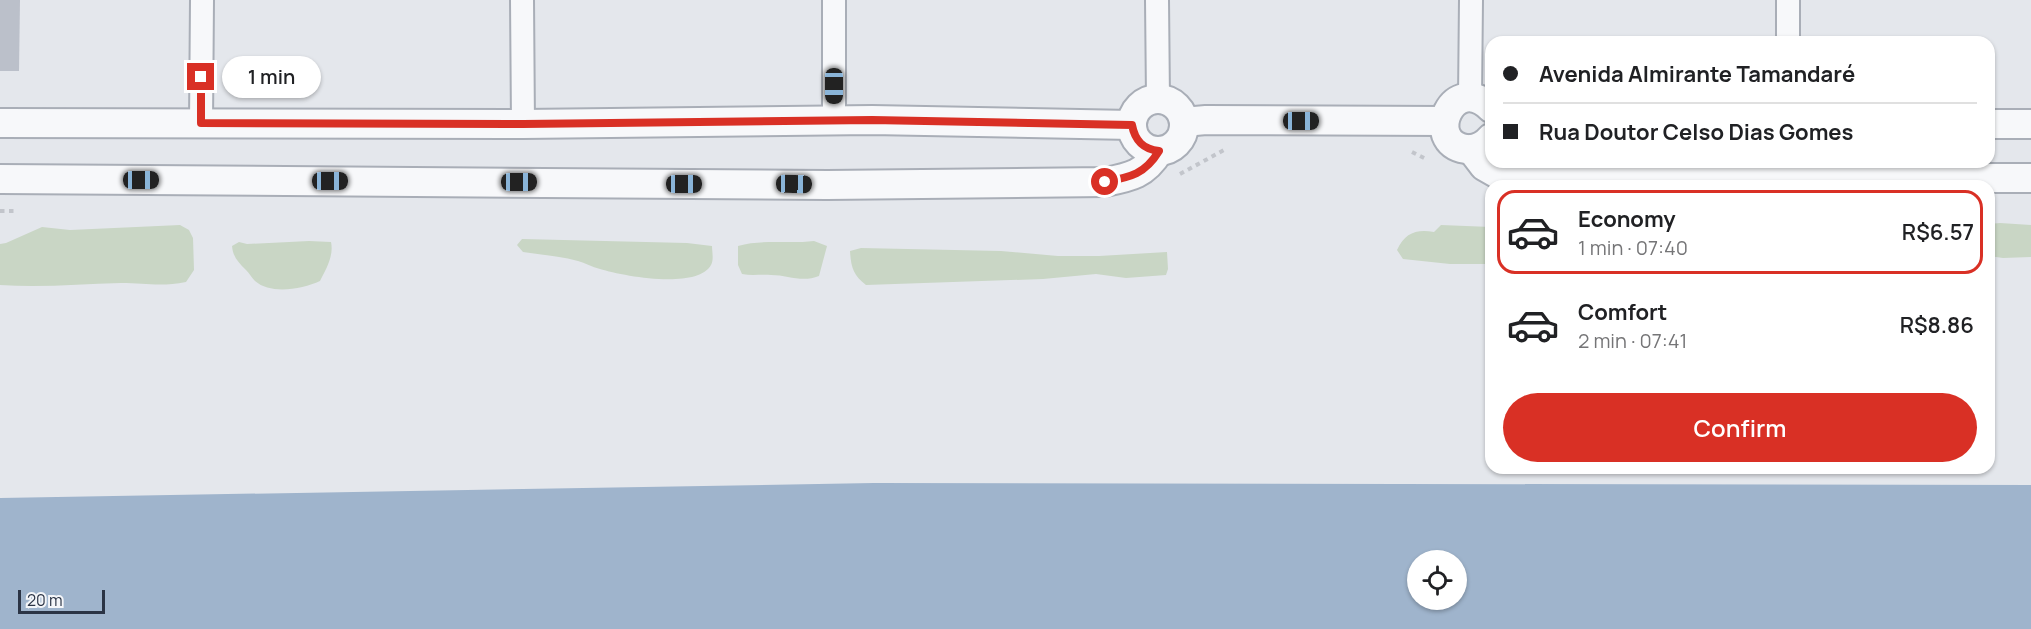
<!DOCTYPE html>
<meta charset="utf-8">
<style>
:root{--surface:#fff;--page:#f6f6f6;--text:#202124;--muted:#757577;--line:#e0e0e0;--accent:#d93025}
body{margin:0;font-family:Manrope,sans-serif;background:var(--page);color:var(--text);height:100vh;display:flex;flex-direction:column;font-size:22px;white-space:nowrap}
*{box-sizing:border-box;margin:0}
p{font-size:20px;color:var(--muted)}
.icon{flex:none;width:33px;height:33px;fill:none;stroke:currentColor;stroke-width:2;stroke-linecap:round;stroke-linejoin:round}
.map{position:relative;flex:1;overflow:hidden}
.panel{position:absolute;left:1485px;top:180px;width:510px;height:294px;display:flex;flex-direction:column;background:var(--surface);border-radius:18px;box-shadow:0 2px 4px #0004}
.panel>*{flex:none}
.hud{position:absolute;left:1485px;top:36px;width:510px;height:132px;border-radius:18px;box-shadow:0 2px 4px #0004;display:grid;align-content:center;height:132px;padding:0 18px;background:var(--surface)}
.tools{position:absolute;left:1407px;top:550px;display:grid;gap:12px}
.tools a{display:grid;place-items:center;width:60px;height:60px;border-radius:50%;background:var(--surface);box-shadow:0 2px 4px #0004;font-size:30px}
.scale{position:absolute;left:18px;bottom:15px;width:87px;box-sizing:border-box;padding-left:6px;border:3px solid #2b3445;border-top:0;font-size:16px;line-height:21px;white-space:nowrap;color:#2b3445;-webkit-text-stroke:4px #f4f6f9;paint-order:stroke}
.end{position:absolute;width:27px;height:27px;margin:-14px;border:8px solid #d93025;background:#fff;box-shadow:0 0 0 3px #fff}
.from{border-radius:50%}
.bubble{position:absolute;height:42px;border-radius:21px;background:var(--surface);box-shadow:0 2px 4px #0004;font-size:20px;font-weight:600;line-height:42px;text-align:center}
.car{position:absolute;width:18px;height:36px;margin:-18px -9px;border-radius:8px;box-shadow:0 0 4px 2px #0007;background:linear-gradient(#222 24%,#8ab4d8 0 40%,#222 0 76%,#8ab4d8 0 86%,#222 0)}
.hud b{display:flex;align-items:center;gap:21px;height:57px;font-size:22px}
.hud b+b{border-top:2px solid var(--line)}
.hud i{width:15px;height:15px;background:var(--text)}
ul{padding:10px 0 0;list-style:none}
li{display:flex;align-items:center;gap:18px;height:84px;margin:0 12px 9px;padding:0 6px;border:3px solid transparent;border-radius:18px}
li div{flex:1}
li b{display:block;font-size:22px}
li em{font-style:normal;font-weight:600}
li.selected{border-color:var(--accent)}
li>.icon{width:54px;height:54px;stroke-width:1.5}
.primary-button{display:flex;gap:12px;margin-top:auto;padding:12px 18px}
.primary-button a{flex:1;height:69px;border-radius:36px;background:var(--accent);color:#fff;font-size:24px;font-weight:600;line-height:69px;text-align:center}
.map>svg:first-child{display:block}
.green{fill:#c9d6c5}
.water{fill:#9fb4cc;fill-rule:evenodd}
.building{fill:#bbc0ca}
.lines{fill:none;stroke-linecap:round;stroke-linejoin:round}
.minor-casing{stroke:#a9aeb7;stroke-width:26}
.tertiary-casing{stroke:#a9aeb7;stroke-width:32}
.path{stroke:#c2c5cb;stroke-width:4;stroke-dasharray:4.5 4.5;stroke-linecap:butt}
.minor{stroke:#f7f8fa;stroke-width:22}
.tertiary{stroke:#f7f8fa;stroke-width:28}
.route{stroke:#d93025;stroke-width:8}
</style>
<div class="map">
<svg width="2031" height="629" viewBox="0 0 2031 629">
<rect width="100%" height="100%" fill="#e4e7ec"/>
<g class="green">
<path d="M2000,223L2031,225V257L2003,258L1989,256V224Z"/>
<path d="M180,225L189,230L193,238L194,270L186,282C161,287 145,283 121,283C80,284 41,288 0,285V244L6,243L42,227L70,230Z"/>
<path d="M1441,225L1491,227V264H1450L1403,259L1397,250C1405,233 1416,229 1434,232Z"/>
<path d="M522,239L687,243L712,246C712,251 714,260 711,265C697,290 623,276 600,269C592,267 585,263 578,261C560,256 541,255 523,252L517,245Z"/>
<path d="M309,241L331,242C334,256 326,269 320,281C302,289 271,295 255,281C252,278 249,273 246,270C238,262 233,257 232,246L239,242L247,244Z"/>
<path d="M814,241L827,246L819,276C802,283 788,275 771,275C762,274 752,276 742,274L738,265V246C762,239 789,244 814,241Z"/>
<path d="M861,248L1001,251L1058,256H1099L1167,252L1168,269L1166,275L1126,278L1096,274L1043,279L866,285C853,275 851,267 850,251Z"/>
</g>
<path class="water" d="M874,483L2031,485V629H0V498ZM1418,561H1456V600H1418Z"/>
<path class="building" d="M0,0H20L19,71H0Z"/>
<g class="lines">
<g class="minor-casing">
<g id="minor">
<path d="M522,0L523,124"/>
<path d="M1157,0L1158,99"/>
<path d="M1788,42V0"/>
<path d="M1470,98L1471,0"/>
<path d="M834,121V0"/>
<path d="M201,123L202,0"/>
</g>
</g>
<g class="tertiary-casing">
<g id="tertiary">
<circle cx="1158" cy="125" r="26"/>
<path d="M1491,108C1453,71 1422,142 1466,149C1476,150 1484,146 1491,138"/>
<path d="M1184,122L1206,120L1444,121"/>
<path d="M0,123L523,124L872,120L1132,125"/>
<path d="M1989,124H2031"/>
<path d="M1471,149L1484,166L1505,178H2031"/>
<path d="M0,179L827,185L1105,182C1131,177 1145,174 1159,151"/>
</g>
</g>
<g class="path">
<path d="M1412,152L1426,159"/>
<path d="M1180,174L1224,150"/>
<path d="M0,211H14"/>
</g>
<use href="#minor" class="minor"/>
<use href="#tertiary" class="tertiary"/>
</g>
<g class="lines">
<path class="route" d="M201,77V123L523,124L872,120L1132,125C1135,141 1143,149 1159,151C1145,174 1131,177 1105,182"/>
</g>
</svg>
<div class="tools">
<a><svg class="icon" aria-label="locate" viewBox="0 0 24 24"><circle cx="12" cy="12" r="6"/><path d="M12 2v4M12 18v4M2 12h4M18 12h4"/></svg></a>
</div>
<div class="scale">20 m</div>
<i class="end from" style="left:1105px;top:182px"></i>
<i class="end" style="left:201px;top:77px"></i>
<div class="bubble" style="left:222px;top:56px;width:99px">1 min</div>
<i class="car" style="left:834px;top:86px;rotate:180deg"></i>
<i class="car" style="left:1301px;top:121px;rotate:90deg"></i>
<i class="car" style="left:141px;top:180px;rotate:90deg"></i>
<i class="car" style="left:330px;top:181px;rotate:90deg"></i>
<i class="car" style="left:519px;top:182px;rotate:90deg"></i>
<i class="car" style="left:684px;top:184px;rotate:90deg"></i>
<i class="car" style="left:794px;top:184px;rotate:91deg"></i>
<div class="hud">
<b><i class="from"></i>Avenida Almirante Tamandaré</b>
<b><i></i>Rua Doutor Celso Dias Gomes</b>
</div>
<section class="panel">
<ul>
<li class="selected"><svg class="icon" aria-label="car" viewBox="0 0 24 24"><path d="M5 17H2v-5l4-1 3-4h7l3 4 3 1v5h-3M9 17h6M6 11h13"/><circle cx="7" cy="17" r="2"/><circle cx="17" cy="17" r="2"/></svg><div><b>Economy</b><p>1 min · 07:40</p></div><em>R$6.57</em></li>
<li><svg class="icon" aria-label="car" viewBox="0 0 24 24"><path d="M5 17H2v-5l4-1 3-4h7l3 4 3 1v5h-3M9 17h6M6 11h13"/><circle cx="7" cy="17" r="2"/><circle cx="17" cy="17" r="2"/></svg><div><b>Comfort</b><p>2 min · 07:41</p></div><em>R$8.86</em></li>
</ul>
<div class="primary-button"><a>Confirm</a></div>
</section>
</div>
